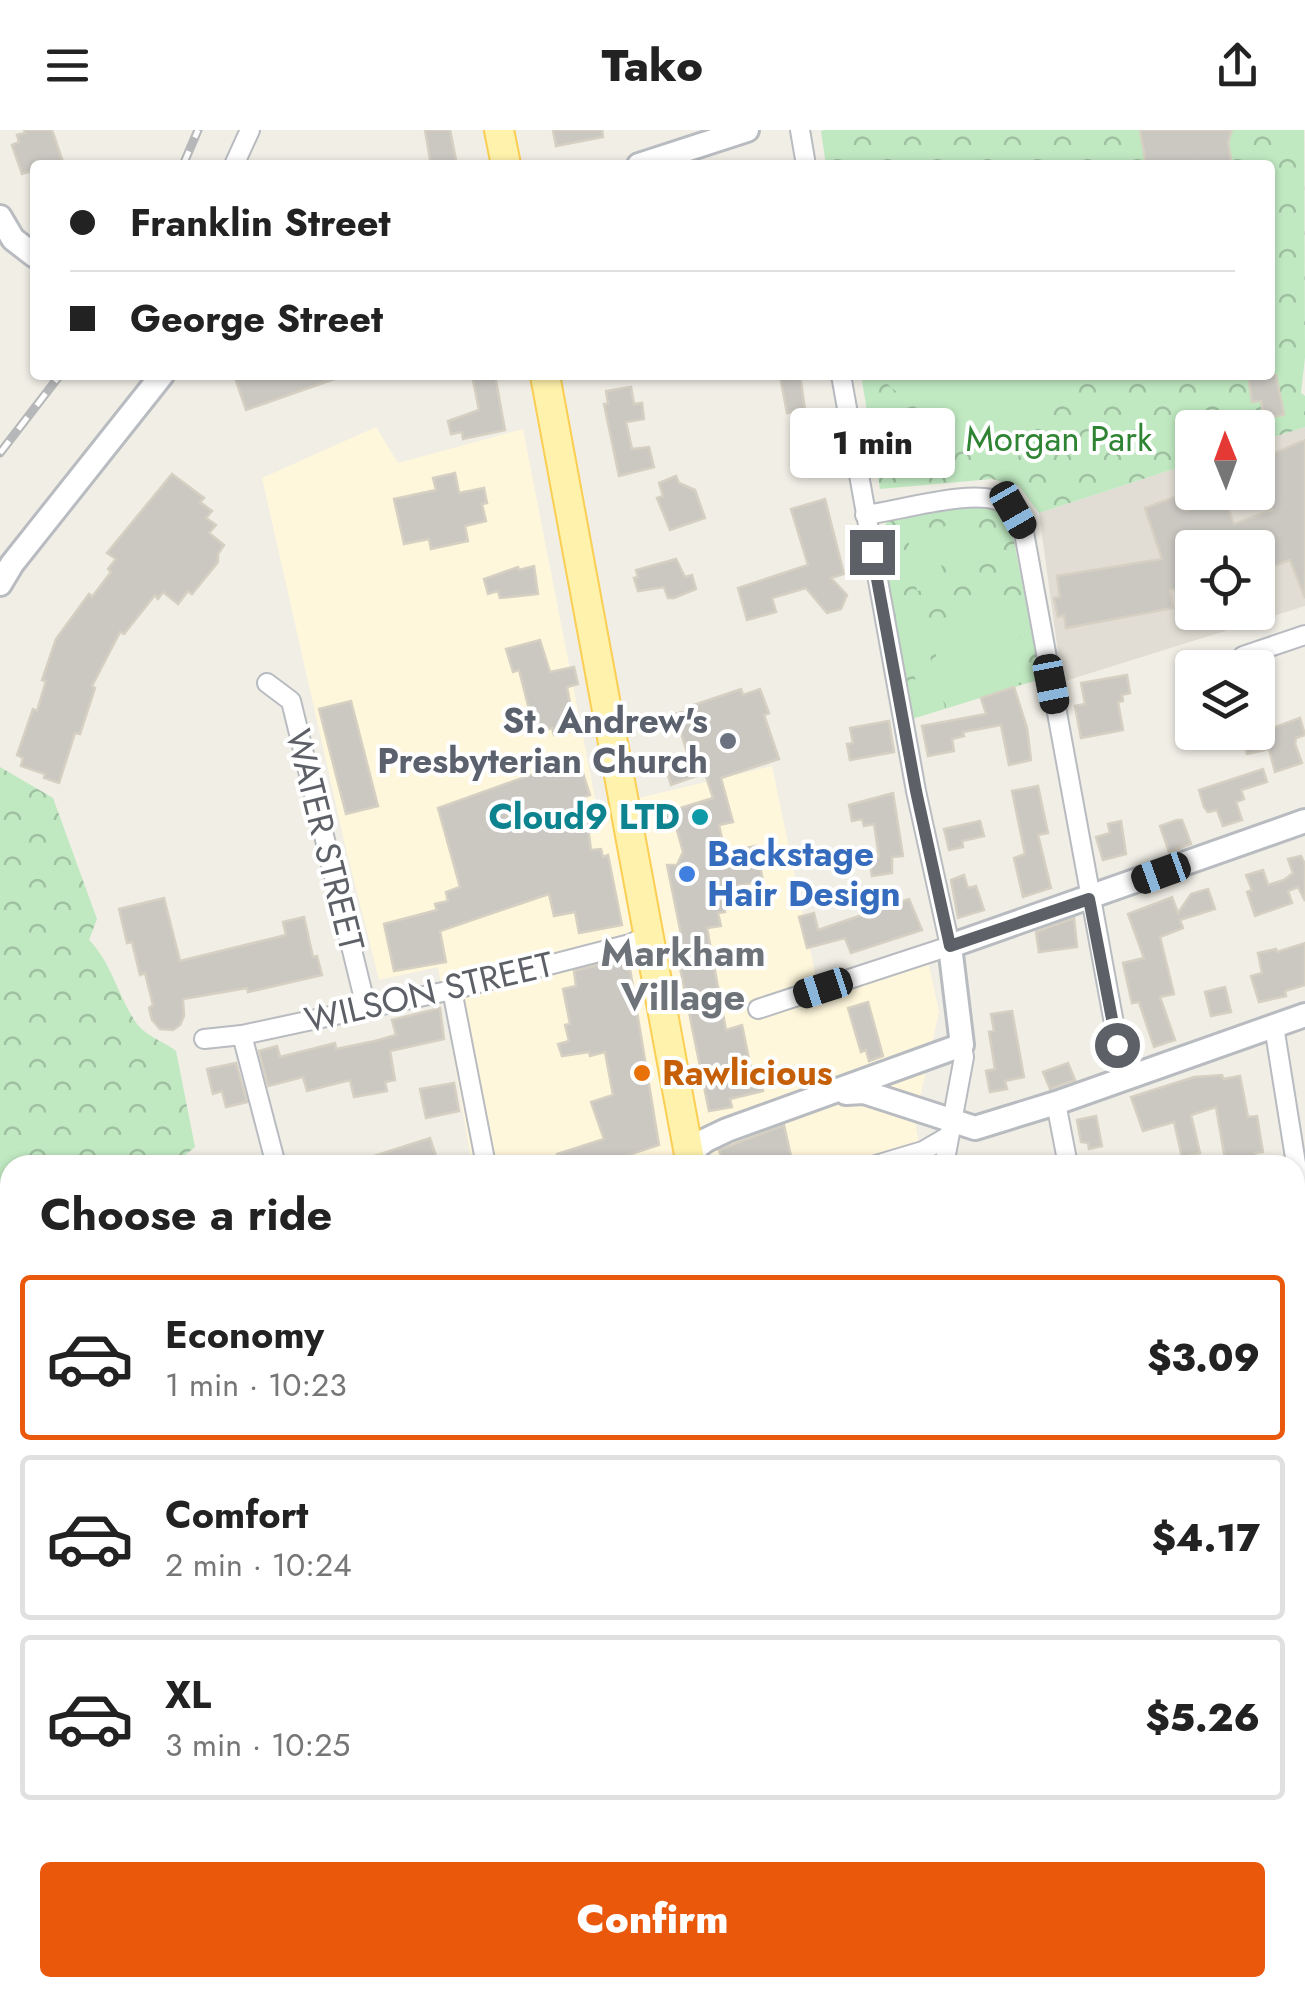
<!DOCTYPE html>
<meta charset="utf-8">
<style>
:root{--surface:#fff;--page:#f6f6f6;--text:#222;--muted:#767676;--line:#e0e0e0;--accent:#ea580c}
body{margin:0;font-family:Jost,sans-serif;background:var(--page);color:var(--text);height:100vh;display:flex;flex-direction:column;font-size:38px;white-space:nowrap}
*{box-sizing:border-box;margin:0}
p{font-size:32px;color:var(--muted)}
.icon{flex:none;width:55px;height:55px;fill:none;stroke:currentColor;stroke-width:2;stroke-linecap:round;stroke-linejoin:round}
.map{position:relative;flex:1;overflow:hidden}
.sheet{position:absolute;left:0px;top:1025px;width:1305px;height:842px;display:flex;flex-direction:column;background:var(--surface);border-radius:30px 30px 0 0;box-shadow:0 2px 8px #0004}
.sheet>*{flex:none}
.banner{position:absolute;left:30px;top:30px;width:1245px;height:220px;border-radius:10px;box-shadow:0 2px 8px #0004;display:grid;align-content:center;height:220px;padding:0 40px;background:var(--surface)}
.needle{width:65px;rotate:359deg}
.fabs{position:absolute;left:1175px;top:280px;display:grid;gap:20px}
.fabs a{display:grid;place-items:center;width:100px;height:100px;border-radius:10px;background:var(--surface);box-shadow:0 2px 8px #0004;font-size:50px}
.end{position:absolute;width:45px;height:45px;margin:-22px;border:12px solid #5d6167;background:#fff;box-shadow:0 0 0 5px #fff}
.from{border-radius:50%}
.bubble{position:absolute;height:70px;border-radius:10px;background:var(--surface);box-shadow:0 2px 8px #0004;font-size:32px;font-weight:800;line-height:70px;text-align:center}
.car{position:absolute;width:30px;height:60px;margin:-30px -15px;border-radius:12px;box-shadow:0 0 8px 2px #0007;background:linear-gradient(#222 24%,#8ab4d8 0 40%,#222 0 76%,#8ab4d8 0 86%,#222 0)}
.banner b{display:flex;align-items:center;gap:35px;height:95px;font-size:38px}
.banner b+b{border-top:2px solid var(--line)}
.banner i{width:25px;height:25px;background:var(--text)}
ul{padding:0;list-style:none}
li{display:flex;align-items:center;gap:30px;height:165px;margin:0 20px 15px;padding:0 20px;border:5px solid var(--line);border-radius:10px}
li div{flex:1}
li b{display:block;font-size:38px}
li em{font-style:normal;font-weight:800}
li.selected{border-color:var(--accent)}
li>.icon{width:90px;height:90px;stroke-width:1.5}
h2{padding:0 40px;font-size:45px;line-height:120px}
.button{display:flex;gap:20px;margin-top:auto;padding:20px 40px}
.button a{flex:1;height:115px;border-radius:10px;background:var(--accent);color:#fff;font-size:40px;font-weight:800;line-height:115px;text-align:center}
header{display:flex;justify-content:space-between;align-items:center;height:130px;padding:0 40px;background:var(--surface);font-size:45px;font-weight:800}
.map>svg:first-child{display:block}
.commercial{fill:#fff7dc}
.education{fill:#e1ddd4;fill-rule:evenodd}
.forest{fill:url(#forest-crowns)}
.pitch{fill:#c0e9c1}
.building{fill:#cbc8c2;stroke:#d6d0c3;stroke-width:2.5}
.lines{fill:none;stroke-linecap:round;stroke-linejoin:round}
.minor-casing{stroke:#b8bbc0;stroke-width:22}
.tertiary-casing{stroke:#b8bbc0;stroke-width:28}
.primary-casing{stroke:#fbce54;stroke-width:32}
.minor{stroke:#fff;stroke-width:18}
.tertiary{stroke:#fff;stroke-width:22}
.primary{stroke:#fff2ac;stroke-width:28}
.rail-casing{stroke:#b6b7b8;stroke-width:9}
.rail{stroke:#fff;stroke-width:5;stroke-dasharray:15;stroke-linecap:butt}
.route{stroke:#5d6167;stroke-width:12}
.worship-dot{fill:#6b7280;stroke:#fff;stroke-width:4}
.culture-dot{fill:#0f9aa8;stroke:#fff;stroke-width:4}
.shop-dot{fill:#3f7fe0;stroke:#fff;stroke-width:4}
.food-dot{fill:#e8710a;stroke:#fff;stroke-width:4}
.labels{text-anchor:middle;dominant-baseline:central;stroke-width:8;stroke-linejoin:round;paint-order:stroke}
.park-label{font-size:35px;fill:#2f8433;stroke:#fff}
.worship-label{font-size:35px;font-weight:bold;fill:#5b616d;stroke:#fff;text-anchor:end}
.culture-label{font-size:35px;font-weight:bold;fill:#0d838f;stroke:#fff;text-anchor:end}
.street-label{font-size:35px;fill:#5d6167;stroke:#fff}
.shop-label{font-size:35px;font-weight:bold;fill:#366cbe;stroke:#fff;text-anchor:start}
.food-label{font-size:35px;font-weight:bold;fill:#c56008;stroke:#fff;text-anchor:start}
.neighbourhood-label{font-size:38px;font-weight:bold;fill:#6e7379;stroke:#fff}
</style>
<header><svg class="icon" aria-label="menu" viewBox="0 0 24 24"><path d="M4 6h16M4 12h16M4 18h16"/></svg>Tako<svg class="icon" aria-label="share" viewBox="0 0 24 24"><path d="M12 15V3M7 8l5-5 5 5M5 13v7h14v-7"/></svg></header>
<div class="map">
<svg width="1305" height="1866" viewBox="0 0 1305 1866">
<defs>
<pattern id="forest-crowns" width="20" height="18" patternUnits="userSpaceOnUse" patternTransform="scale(2.5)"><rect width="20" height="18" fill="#c0e9c1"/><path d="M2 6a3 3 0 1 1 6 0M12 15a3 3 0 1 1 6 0" fill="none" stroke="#9fc0a1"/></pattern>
</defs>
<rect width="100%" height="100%" fill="#f0eee5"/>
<g class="commercial">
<path d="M376,297L398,333L523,299L597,678L772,636L819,862L928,831L939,882L915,990L922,1035H472L438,837L379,850L346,719L262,348Z"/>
<path d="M1305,1803V1866H1108L1107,1858H1295V1806Z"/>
<path d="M695,1858H1071L1073,1866H692Z"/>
</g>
<path class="education" d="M1305,297V476L1062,552L1039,383L1192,333V362H1258V312ZM1192,418H1258V482H1192Z"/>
<g class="forest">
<path d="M824,0H1304L1305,227L1301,263L1305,266V297L1258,312V298H1192V333L1039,383L1019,356L992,349L880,359L861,245H1270V35H826L821,1Z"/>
<path d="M978,373L1000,381L1011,396L1041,549L912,589L878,406L887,392Z"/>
<path d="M0,637L53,668L97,789L89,810C112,833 118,867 137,894C146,906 165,912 176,921L195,1017L173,1035H10V1085L0,1076Z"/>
<path d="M200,1858H503L505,1866H202Z"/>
</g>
<g class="pitch">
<path d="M876,245H1071L1004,349Z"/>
<path d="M971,392L981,450L954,455L944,396Z"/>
<path d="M935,398L945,457L917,461L907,403Z"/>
<path d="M1008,469L1034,548L952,574L926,495Z"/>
<path d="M921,496L945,577L926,583L901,502Z"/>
</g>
<g class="building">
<path d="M24,0H52L64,35H35V40L22,44L12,15L19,12L17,5L25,3Z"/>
<path d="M425,0H450L457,35H431Z"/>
<path d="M553,0H602L603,7L556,16Z"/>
<path d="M1140,0H1232L1228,12L1232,35H1195L1194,31L1146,35Z"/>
<path d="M234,245H340V247L246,280Z"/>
<path d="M472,245H495L505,300L463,309L462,302L451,304L448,291L479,280Z"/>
<path d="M780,245H800L805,280L787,283Z"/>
<path d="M1248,245H1276L1284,285L1264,288L1261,271L1252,272Z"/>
<path d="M631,257L634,274L642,273L644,289L626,292L632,319L649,317L654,337L619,346L604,274H608L606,261Z"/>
<path d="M1305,310V468L1290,430L1258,441V418H1192V449L1180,452L1181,458L1170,460L1173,478L1066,498L1064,485L1058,487L1054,468L1060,467L1057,446L1162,429L1145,378L1180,365L1186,381L1225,368L1234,394L1272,380L1262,352L1258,354V330Z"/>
<path d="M455,343L459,363L484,358L487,373L482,374L486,391L465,396L468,411L431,419L429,409L404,414L394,369L436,360L433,348Z"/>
<path d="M172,344L204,368L200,372L212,381L206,388L216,395L209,403L224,415L218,424V432L192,464L188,461L178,474L163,462L158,469L155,465L124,504L120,502L92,556L95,558L80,604L75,603L59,653L44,648L45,644L21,636L23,628L17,625L33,579L37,581L46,551L42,550L56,509L89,464L92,467L111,442L108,439L116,429L107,423Z"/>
<path d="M676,346L679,353L695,360L705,388L670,400L657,368L663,366L659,353Z"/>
<path d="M825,369L844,444L831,448L847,465L841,479L827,483L806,458L772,468L776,482L747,490L738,458L808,435L791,379Z"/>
<path d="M676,429L685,447L692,445L696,459L674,468H668L664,457L638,461L634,448L638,447L636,440Z"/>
<path d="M534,436L538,464L500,468L498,461L488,464L484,449L518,437L519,440Z"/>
<path d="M540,510L550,542L574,537L578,554L567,557L575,600L554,605L552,598L535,603L519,540L513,542L506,519Z"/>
<path d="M1127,545L1130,563L1122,565L1123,571L1118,572L1123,600L1081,608L1075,576L1085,574L1081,553Z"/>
<path d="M1014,557L1027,598L1031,630L1009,635L1001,595L963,602L964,606L952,609L954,621L928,626L922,596L986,584L981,568Z"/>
<path d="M741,559L743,565L760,559L769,583L764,585L779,629L721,648L733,692L719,695L725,722L756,716L763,751L720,759L725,782L718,783L721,796L707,798L726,900L742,895L753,948L760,947L763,961L730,969L732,977L709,981L674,808L681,804L667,735H677L683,722L675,693L661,684L713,668L705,643L671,655L665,635L689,628L675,584L685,581V578Z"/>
<path d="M351,571L378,676L346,684L319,579Z"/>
<path d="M1300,588L1305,605L1296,608L1295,614L1302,633L1275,642L1269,619L1247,624L1243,609Z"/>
<path d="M889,591L894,622L850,630L847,614L853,613L850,598Z"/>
<path d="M578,628L590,665L584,667L591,720L601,719L603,727L608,725L622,795L579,803L575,782L554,786L549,764L440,801L446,832L394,841L384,794L437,780L435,774L448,771L446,762L460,757L438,678Z"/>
<path d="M1263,639L1267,652L1241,660L1244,669L1236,672L1242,690L1223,696L1217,680L1208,682L1204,677L1199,660Z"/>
<path d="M1038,656L1048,703L1038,705L1051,758L1023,767L1014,728L1025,724L1012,661Z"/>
<path d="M893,663L903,726L892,727V743L872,746L870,733L879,727L874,694L864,696L862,689L852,691L849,675Z"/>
<path d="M1177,690H1182L1191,714L1169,722L1160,696Z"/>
<path d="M980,691L984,706L962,711L963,717L949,720L944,699Z"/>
<path d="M1121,691L1126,724L1103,730L1096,707L1110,703L1108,694Z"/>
<path d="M1301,726L1305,734V771L1298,757L1288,761L1292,773L1255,786L1247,762L1252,760L1246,745L1263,740L1268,755L1284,750L1293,743L1288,729Z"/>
<path d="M964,745L968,758L976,756L984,780L958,788L951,750Z"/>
<path d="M1208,759L1215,779L1180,790L1183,798L1160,807L1174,864L1160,867L1175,910L1154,917L1139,872L1132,873L1123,833L1144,828L1128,784L1172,767L1178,783L1191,764Z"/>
<path d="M164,768L180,831L286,805L283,792L304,787L313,827L317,826L322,845L248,862L247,858L183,869L184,886L180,895L173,900L160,899L152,890L149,878L153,875L145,843L140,845L132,812L127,813L119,779Z"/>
<path d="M909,769L922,800L851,823L845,808L807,818L799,787L814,783L818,800Z"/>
<path d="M1074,788L1077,817L1039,822L1036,802Z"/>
<path d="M1305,813V855L1285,861L1286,866L1259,872L1251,846L1262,843L1258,823L1276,819L1277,822Z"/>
<path d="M625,828L627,840L630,839L659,1015L598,1035H561L557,1024L604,1009L591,972L613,965L605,922L590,926L589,922L562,926L558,914L569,911L565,895L570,894L563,859L576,856L574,841Z"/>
<path d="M1225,857L1231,882L1211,886L1205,862Z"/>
<path d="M868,872L883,926L869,931L866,920L861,922L848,878Z"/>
<path d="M440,878L444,909L390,921L395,950L385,952L387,961L354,967L350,950L307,961L303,947L268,956L259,921L277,916L280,927L335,913L336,919L375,911L396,905L392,890Z"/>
<path d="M1012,881L1024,947L1005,951L1007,959L990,962L986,941L995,939L989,902L994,901L991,884Z"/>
<path d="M236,933L247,972L226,977L222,961L213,964L207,939Z"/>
<path d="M1068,933L1075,950L1050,959L1043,942Z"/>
<path d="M1222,945L1223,949L1240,946L1248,987L1257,986L1263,1022L1255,1023L1259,1035H1226L1216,977L1191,985L1200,1023L1182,1027L1174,992L1143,1001L1131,967L1194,947Z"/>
<path d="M454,953L459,981L426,988L420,959Z"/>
<path d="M1096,986L1102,1016L1089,1019L1088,1013L1081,1012L1077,990Z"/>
<path d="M784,995L793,1035H724L719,1020Z"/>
<path d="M430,1008L439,1035H356L355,1032Z"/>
</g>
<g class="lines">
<g class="minor-casing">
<g id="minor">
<path d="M800,0L806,35"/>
<path d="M234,35L250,0"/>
<path d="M865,385C900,381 975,357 1004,373C1014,378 1018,388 1023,397L1124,948"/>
<path d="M1243,526L1305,505"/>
<path d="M267,553L291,571L366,877"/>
<path d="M452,860L486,1035"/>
<path d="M758,879L950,816L916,661L841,245"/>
<path d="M1274,896L1305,1090"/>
<path d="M242,905L276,1035"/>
<path d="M204,909L242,905L452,860L630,814L650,804"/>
<path d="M1056,973L1068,1035"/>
<path d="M876,1035L923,1021L947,1007"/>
<path d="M944,1035L964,927L962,915"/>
<path d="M0,1105L10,1121"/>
<path d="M0,1510L10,1507"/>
<path d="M1295,1526L1305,1523"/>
<path d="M0,1831L12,1866"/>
<path d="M1091,1858L1093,1866"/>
<path d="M1221,1858L1223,1866"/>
</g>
</g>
<g class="tertiary-casing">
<g id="tertiary">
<path d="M639,35L747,0"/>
<path d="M0,87L13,109L35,126"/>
<path d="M0,454L12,434L162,245"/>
<path d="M846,963L864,962L975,998L1056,973L1305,885"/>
<path d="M688,1024L706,1010L727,1000L962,915L950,816L1305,691"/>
</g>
</g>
<g class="primary-casing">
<g id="primary">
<path d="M499,0L506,35"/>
<path d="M545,245L691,1035"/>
<path d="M846,1858L848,1866"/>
</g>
</g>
<use href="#minor" class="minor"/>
<use href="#tertiary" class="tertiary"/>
<use href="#primary" class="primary"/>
<g class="rail-casing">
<g id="rail">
<path d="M183,35L198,0"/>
<path d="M0,323L60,245"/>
</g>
</g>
<use href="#rail" class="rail"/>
</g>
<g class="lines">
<path class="route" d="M872,422L916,661L950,816L1089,769L1117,915"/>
</g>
<circle class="worship-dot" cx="728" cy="611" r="10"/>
<circle class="culture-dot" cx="700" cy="687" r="10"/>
<circle class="shop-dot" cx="687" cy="744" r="10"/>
<circle class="food-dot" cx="642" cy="943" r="10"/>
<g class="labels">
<g class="park-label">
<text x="1059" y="309">Morgan Park</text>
</g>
<g class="worship-label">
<text x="708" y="591">St. Andrew's<tspan x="708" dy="40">Presbyterian Church</tspan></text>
</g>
<g class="culture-label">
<text x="680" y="687">Cloud9 LTD</text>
</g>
<g class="street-label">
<text transform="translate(325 710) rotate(76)">WATER STREET</text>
<text transform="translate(429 862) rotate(-13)">WILSON STREET</text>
</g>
<g class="shop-label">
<text x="707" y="724">Backstage<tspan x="707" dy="40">Hair Design</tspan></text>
</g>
<g class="food-label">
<text x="662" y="943">Rawlicious</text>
</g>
<g class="neighbourhood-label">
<text x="683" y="822">Markham<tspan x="683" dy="44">Village</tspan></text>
</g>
</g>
</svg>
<div class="fabs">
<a><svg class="needle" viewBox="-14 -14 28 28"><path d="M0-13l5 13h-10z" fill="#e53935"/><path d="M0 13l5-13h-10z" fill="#767676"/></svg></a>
<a><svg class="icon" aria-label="locate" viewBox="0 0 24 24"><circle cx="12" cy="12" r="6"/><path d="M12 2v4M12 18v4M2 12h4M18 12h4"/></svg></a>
<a><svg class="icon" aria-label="layers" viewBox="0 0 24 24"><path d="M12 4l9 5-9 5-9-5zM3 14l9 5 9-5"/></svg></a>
</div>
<i class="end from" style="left:1117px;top:915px"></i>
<i class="end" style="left:872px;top:422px"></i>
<div class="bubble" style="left:790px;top:278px;width:165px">1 min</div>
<i class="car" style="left:1013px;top:380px;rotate:150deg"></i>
<i class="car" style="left:1051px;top:554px;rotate:169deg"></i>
<i class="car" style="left:1161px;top:743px;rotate:250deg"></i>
<i class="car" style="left:823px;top:858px;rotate:252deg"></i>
<div class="banner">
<b><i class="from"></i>Franklin Street</b>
<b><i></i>George Street</b>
</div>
<section class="sheet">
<h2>Choose a ride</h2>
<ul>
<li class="selected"><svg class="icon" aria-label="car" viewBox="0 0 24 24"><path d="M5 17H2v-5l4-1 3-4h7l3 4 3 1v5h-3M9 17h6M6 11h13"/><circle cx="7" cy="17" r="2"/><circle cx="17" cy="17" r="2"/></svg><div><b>Economy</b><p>1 min · 10:23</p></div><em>$3.09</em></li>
<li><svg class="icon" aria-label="car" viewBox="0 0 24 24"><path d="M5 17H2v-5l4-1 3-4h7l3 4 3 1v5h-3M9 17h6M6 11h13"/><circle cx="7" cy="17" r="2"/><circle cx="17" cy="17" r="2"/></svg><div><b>Comfort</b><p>2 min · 10:24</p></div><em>$4.17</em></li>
<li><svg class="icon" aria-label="car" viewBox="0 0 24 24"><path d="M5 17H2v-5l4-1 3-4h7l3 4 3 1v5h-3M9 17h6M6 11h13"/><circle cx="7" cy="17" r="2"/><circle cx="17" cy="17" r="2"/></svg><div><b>XL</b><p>3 min · 10:25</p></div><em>$5.26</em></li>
</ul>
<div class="button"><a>Confirm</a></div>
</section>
</div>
